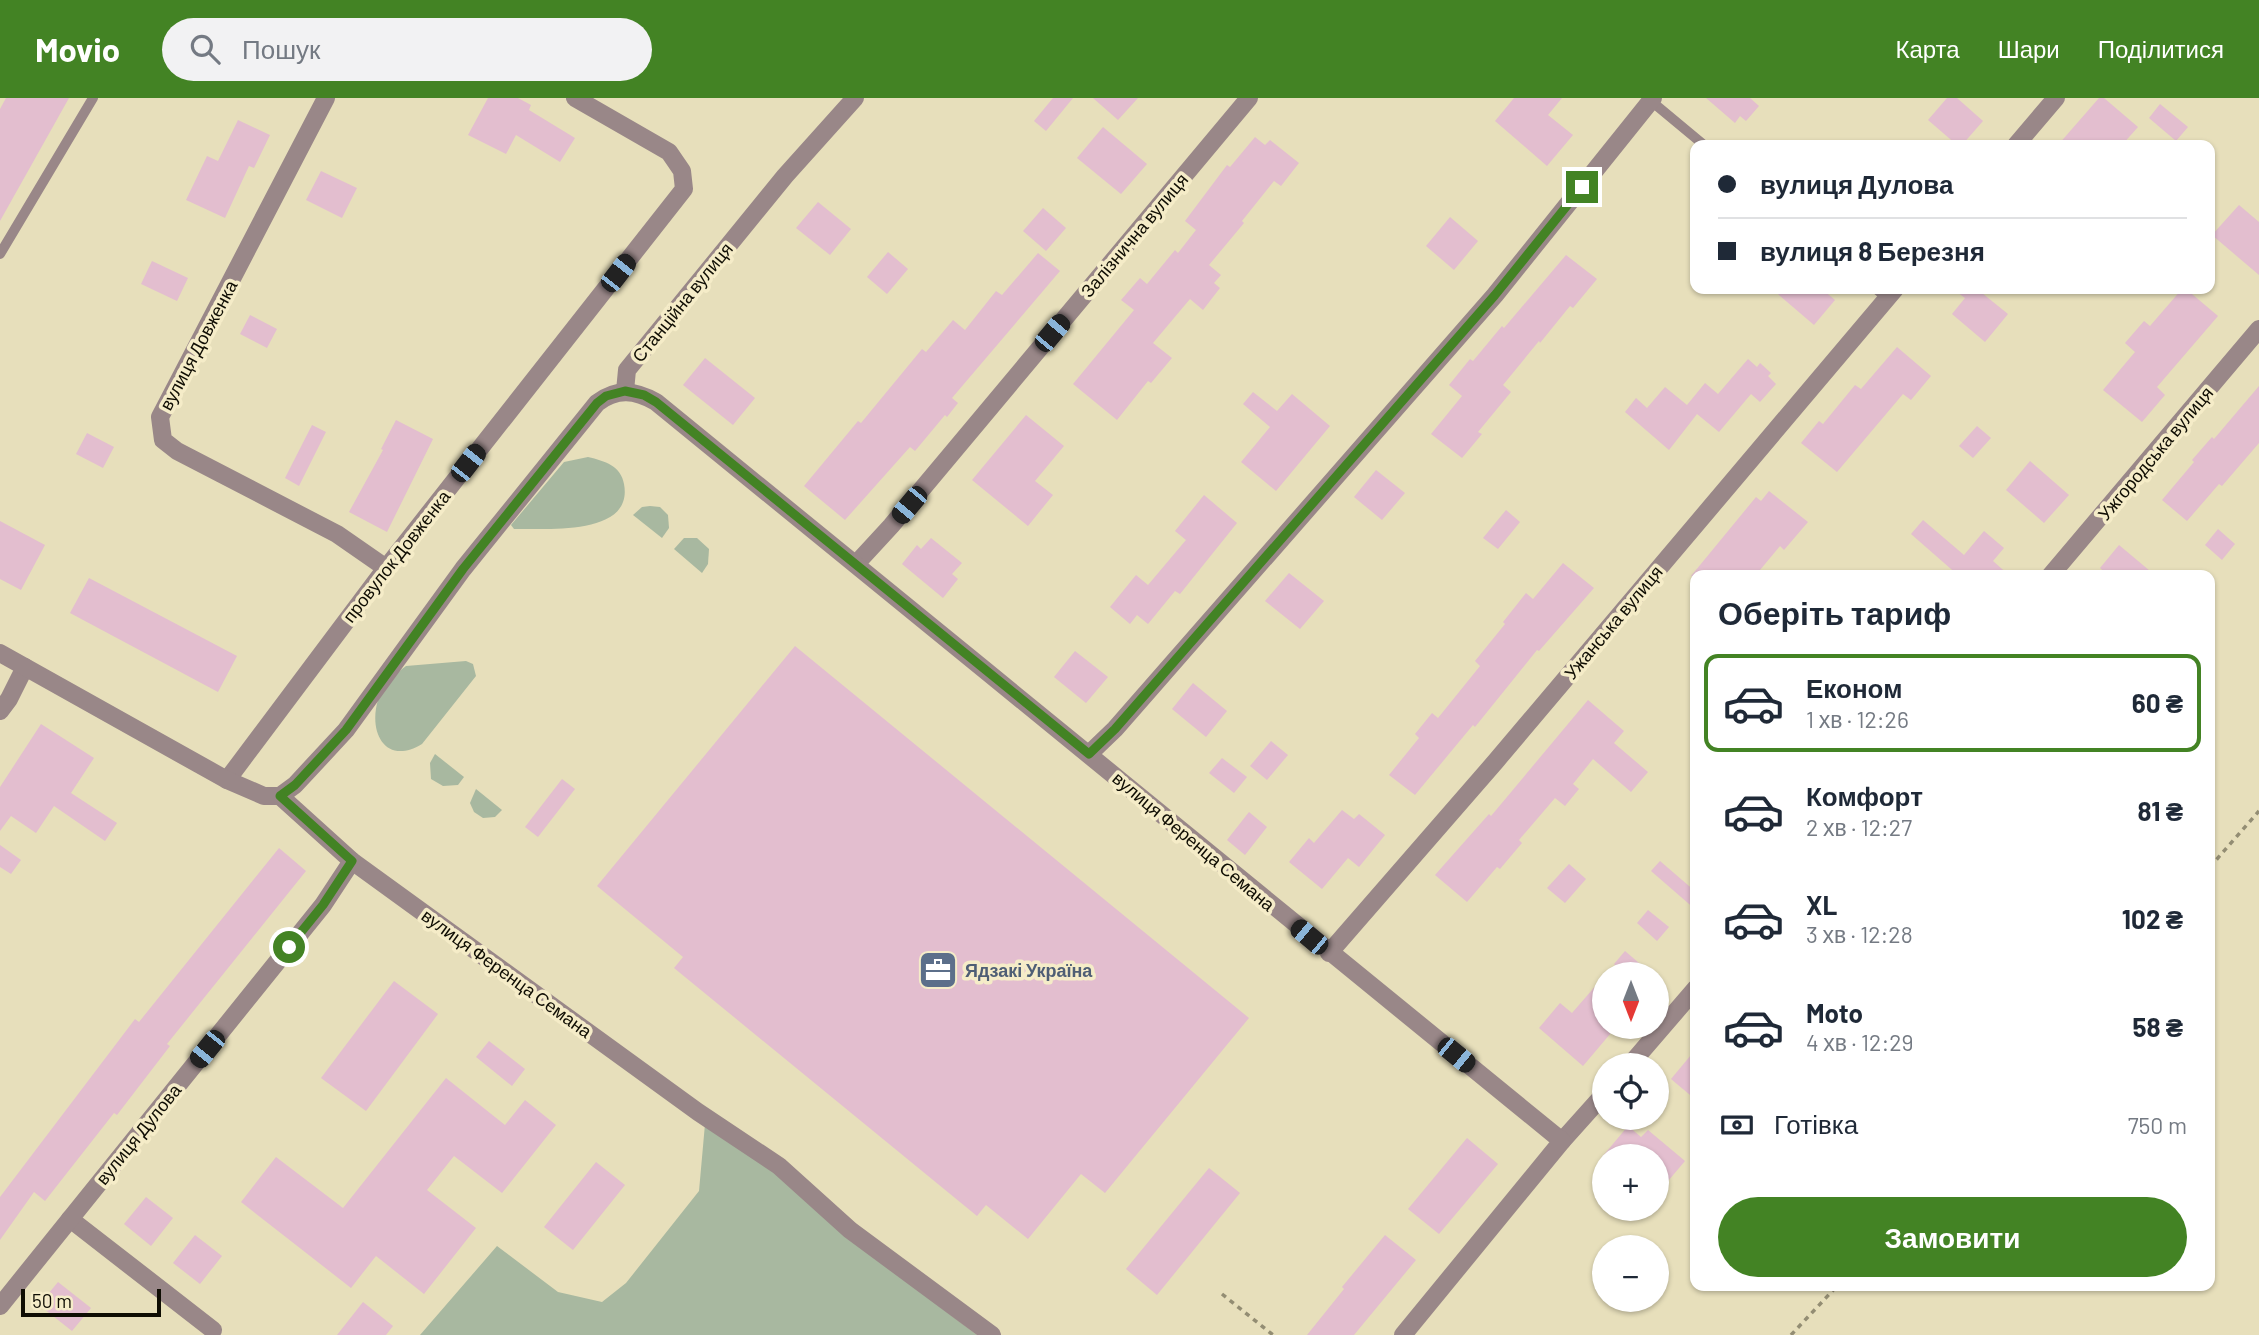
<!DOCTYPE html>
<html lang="uk">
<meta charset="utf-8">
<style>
:root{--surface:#fff;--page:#f2f2f3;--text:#1f2937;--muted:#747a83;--line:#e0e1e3;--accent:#438324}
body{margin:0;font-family:Barlow,sans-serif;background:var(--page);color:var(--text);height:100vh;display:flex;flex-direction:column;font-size:26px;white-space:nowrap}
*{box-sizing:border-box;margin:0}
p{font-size:23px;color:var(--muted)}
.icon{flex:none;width:38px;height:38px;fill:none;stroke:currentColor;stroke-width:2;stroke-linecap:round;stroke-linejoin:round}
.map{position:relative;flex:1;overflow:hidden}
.side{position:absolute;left:1690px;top:472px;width:525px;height:721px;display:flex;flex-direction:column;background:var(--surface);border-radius:14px;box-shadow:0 2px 5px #0004}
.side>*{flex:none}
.hud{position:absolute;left:1690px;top:42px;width:525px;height:154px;border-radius:14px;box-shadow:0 2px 5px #0004;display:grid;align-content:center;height:154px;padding:0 28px;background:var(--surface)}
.needle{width:46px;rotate:180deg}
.fabs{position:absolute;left:1592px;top:864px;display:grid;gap:14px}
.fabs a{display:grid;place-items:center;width:77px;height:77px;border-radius:50%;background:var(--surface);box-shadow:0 2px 5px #0004;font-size:35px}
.scale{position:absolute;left:21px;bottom:18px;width:140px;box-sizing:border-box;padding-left:7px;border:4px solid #0f0d03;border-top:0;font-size:19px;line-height:24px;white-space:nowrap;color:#0f0d03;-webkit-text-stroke:5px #f5ecc8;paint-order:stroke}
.end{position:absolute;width:32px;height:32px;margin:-16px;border:9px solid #438324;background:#fff;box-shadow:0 0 0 4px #fff}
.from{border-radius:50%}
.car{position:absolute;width:21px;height:42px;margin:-21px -10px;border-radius:9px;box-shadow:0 0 5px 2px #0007;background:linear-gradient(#222 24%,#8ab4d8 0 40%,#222 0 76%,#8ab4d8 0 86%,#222 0)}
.hud b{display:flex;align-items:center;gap:24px;height:66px;font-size:26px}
.hud b+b{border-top:2px solid var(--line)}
.hud i{width:18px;height:18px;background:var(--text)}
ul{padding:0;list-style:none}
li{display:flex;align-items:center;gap:21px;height:98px;margin:0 14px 10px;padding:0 14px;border:4px solid transparent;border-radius:14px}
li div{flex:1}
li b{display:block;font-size:26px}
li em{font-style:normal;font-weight:700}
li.on{border-color:var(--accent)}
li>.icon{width:63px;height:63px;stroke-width:1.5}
h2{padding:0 28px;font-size:32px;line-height:84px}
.pay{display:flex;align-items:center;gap:18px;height:77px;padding:0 28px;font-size:26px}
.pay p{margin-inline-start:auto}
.cta{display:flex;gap:14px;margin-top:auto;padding:14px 28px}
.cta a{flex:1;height:80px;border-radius:42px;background:var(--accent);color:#fff;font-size:28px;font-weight:700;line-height:80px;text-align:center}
header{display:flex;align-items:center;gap:42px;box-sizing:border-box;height:98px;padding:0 35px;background:var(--accent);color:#fff}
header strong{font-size:33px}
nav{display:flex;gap:38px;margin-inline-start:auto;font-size:24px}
.search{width:490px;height:63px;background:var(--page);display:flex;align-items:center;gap:18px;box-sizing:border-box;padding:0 24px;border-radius:38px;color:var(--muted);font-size:26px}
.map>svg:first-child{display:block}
.green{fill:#a8b8a0}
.building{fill:#e3becf}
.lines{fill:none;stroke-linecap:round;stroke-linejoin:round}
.path{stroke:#938d73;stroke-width:3.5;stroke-dasharray:5 5;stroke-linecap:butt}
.service{stroke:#998788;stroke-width:10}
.minor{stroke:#998788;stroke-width:18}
.tertiary{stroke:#998788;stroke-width:18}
.route{stroke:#438324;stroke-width:9}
.labels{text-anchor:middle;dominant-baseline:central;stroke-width:7;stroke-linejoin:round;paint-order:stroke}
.street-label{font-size:18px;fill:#0f0d03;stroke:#f5ecc8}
.service-label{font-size:18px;font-weight:bold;fill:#4e5e75;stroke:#f5ecc8;text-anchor:start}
</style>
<header>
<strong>Movio</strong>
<div class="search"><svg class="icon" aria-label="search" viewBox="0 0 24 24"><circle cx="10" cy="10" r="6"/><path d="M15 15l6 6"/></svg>Пошук</div>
<nav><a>Карта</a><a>Шари</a><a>Поділитися</a></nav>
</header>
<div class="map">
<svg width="2259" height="1237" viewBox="0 0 2259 1237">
<rect width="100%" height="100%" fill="#e7dfbb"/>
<g class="green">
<path d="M588,359C605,363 621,368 624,386C634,439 544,430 514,431L511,427L564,364Z"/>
<path d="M650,408L660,409L668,417L669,430L662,440L633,417L642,409Z"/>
<path d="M684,440H697L709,451L708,466L702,475L674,451Z"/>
<path d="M466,563L473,566L476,578L422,646C386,668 368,635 378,602C381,590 396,575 406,568Z"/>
<path d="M435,656L464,679L458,687L443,688L431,681L430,665Z"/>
<path d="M476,691L502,712L495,719L483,720L474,714L470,705Z"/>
<path d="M705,1026L776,1075L848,1139L977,1237H420L497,1148L558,1194L602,1204L626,1185L699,1093Z"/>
</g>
<g class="building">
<path d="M6,0H69L0,123V11Z"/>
<path d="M488,0H518L531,7L529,12L575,40L560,64L516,37L506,56L468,37Z"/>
<path d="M1053,0H1073L1046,33L1034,23Z"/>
<path d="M1093,0H1138L1118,22Z"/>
<path d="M1514,0H1562L1548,17L1573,37L1547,68L1495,23Z"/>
<path d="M1706,0H1750L1759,8L1746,23L1740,18L1735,25Z"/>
<path d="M1947,0H1957L1983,23L1962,47H1957L1928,22Z"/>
<path d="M2099,0H2104L2138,29L2122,47H2058Z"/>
<path d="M2160,6L2188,29L2176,43L2149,20Z"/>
<path d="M238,22L270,37L254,70L249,68L225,120L186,102L207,58L218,63Z"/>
<path d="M1103,29L1147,66L1121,96L1077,60Z"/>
<path d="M1255,39L1265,47L1270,42L1299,65L1281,88L1274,83L1242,123L1244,125L1209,167L1221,177L1214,185L1220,190L1203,212L1190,201L1153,245L1172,260L1151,285L1148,283L1117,322L1073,286L1134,212L1121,202L1140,180L1147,186L1175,152L1178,155L1196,132L1185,123L1227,67L1230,69Z"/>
<path d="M321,73L357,90L342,120L306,102Z"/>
<path d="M818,104L851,131L830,157L796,130Z"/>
<path d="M2239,107L2259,124V177L2212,137Z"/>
<path d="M1043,110L1066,130L1046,153L1023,133Z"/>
<path d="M1450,119L1478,143L1454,172L1426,148Z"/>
<path d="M888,154L908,171L887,196L867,179Z"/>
<path d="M1038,155L1060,173L952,300L958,305L947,319L945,317L915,353L910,349L845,422L804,388L858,323L861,325L922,251L926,254L953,222L965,232L996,193L1002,197Z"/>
<path d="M1566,157L1597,181L1573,210L1570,208L1540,245L1539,243L1503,287L1511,294L1478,334L1482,336L1462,360L1431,336L1462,298L1449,287L1470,261L1473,263L1502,228L1504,230Z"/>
<path d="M152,163L188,180L177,203L141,186Z"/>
<path d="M1772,191H1822L1835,202L1814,227Z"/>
<path d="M1953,191H1977L2008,216L1985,244L1952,216L1965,200Z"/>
<path d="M2182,191H2186L2218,218L2157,289L2165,297L2142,324L2103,292L2135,254L2125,245L2144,223L2150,228Z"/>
<path d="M250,217L277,231L267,250L240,236Z"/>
<path d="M1897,249L1931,278L1911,302L1903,296L1837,374L1801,345L1819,323L1823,326L1855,287L1861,291Z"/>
<path d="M705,260L755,300L733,327L683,287Z"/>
<path d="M1748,261L1757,269L1760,265L1771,275L1768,278L1776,286L1760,304L1751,296L1719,334L1697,316L1669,352L1625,314L1636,300L1647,310L1665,289L1687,307L1705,285L1718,296Z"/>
<path d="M2259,288V345L2222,388L2219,386L2187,423L2162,402L2194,364L2192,362L2212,339L2214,341Z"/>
<path d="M1253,294L1277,313L1292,296L1330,328L1276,393L1241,364L1270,329L1243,306Z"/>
<path d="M1026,317L1064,348L1035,383L1053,397L1028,428L972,382Z"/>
<path d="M396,322L433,341L387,434L349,414L383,352L381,351Z"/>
<path d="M312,327L326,334L299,388L285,380Z"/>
<path d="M1977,328L1991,340L1973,360L1959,348Z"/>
<path d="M87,335L114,349L103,370L76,356Z"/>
<path d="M2030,363L2069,397L2044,425L2006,392Z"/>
<path d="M1376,372L1405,395L1382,422L1354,399Z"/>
<path d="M1769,393L1808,424L1784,452L1780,448L1755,478H1691L1756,399L1761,403Z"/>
<path d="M1204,397L1237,425L1180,496L1175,493L1148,526L1137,517L1130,526L1110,509L1136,477L1148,487L1186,442L1175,433Z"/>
<path d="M1506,412L1520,424L1498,451L1483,440Z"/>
<path d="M1923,422L1964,457L1984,433L2004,450L1993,463L2010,478H1959L1911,436Z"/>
<path d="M0,423L45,447L21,492L0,481Z"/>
<path d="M2218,431L2235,446L2222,462L2205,447Z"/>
<path d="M931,440L962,465L952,476L958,481L943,500L902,466L917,447L921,451Z"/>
<path d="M2119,447L2156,478H2109L2100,470Z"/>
<path d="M1563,465L1594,490L1539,553L1537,552L1475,629L1473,627L1415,697L1389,677L1419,640L1415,636L1432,615L1438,620L1480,568L1475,563L1505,526L1503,524L1526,495L1533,501Z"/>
<path d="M1289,475L1324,503L1300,531L1265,503Z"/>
<path d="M89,480L237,558L218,594L70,515Z"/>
<path d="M795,548L1249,920L1105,1095L1081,1076L1028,1141L986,1107L977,1118L674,870L683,859L597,788Z"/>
<path d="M1075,553L1108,579L1086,605L1054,579Z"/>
<path d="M1193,585L1227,613L1206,639L1172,611Z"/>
<path d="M1588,602L1624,633L1614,645L1648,674L1631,694L1593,661L1573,686L1579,691L1565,708L1555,700L1519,742L1522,745L1500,771L1497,769L1467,804L1435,777L1489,716L1491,718Z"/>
<path d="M41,626L94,660L71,695L117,725L105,743L54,708L36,735L11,718L0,733V689Z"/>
<path d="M1271,643L1288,657L1267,682L1250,668Z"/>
<path d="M1222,660L1247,679L1234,695L1209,675Z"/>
<path d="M562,681L575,691L538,739L525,729Z"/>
<path d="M1342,712L1354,721L1359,716L1385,737L1359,769L1348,760L1322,791L1289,764L1309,740L1314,745Z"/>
<path d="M1249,714L1267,729L1245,757L1227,742Z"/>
<path d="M0,747L21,762L11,776L0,769Z"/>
<path d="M279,750L306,773L167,946L170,948L117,1017L114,1015L45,1103L34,1094L0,1142V1099L135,921L139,924Z"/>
<path d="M1660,763L1696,794V812L1651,773Z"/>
<path d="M1569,766L1586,781L1565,805L1547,790Z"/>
<path d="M1648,812L1669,829L1657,843L1637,825Z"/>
<path d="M1625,853L1653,877H1626L1619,871L1614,866Z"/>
<path d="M1605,877V929H1616L1583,968L1539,930L1560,905L1572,915Z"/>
<path d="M394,883L438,916L366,1013L321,980Z"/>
<path d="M489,943L525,971L512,988L476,959Z"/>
<path d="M1696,951V1002L1671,981Z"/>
<path d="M446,980L505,1027L525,1002L556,1027L502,1095L454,1058L427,1092L476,1130L424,1196L376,1158L351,1190L241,1104L276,1059L343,1110Z"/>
<path d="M1628,1028L1641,1039L1648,1032L1685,1063L1657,1096V1059H1602Z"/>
<path d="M1467,1040L1498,1066L1439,1136L1408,1111Z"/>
<path d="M596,1064L625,1087L573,1152L544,1129Z"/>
<path d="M1209,1070L1240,1095L1157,1197L1126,1171Z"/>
<path d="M146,1099L173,1120L151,1148L124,1126Z"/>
<path d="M195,1137L222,1158L200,1186L173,1165Z"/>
<path d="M1385,1137L1416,1162L1354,1237H1307L1344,1191L1342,1189Z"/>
<path d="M58,1184L91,1210L72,1233L39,1207Z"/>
<path d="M363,1204L393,1228L386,1237H337Z"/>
</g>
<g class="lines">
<g class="path">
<path d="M2210,769L2259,713"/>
<path d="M1222,1196L1273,1237"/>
<path d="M1791,1237L1837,1188"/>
</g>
<g class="service">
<path d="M1651,3L1704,47"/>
<path d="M0,156L93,0"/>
<path d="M1876,191L1887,200"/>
</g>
<g class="minor">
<path d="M326,0L160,319L163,342L177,353L337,436L386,470"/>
<path d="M2016,47L2056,0"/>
<path d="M625,293L627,272L785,78L855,0"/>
<path d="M856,466L891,428L1249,0"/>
<path d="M2050,478L2259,231"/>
<path d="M0,613L9,601L25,569"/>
<path d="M1089,656L1115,631L1495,197L1653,0"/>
<path d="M227,682L386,470L684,91L682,73L669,54L575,0"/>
<path d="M280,698L352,763L698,1014L779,1068L850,1132L992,1237"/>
<path d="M1329,855L1496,663L1895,191"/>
<path d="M1629,968L1696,890"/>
<path d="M1562,1043L1605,995"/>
<path d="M70,1121L213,1232"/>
<path d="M0,1208L323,807L352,763"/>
</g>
<path class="tertiary" d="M0,555L227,682L264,698H280L295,687L346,632L463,471L597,305C617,290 635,292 656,304C959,549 1259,799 1562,1043L1403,1237"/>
</g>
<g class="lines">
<path class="route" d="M289,849L323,807L352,763L280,698L295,687L346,632L463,471L597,305L606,298L625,293L644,297L656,304L1089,656L1115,631L1495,197L1582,89"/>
</g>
<defs>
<g id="office-square" transform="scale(2.0125)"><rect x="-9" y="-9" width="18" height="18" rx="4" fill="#5c6f8a" stroke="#f5ecc8"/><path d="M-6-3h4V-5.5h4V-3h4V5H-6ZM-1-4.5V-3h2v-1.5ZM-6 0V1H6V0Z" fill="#fff"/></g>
</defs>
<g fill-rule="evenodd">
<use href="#office-square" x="938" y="872"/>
</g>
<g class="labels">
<g class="street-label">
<text transform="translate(1134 137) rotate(-50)">Залізнична вулиця</text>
<text transform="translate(682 204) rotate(-51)">Станційна вулиця</text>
<text transform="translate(198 247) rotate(-62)">вулиця Довженка</text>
<text transform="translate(2155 355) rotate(-50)">Ужгородська вулиця</text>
<text transform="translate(396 458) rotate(-52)">провулок Довженка</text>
<text transform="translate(1613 524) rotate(-50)">Ужанська вулиця</text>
<text transform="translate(1194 743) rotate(40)">вулиця Ференца Семана</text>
<text transform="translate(507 875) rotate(36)">вулиця Ференца Семана</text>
<text transform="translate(138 1036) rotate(-51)">вулиця Дулова</text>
</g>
<g class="service-label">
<text x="965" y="872">Ядзакі Україна</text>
</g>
</g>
</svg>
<div class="fabs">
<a><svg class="needle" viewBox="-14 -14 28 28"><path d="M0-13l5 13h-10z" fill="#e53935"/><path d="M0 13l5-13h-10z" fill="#747a83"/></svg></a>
<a><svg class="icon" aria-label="locate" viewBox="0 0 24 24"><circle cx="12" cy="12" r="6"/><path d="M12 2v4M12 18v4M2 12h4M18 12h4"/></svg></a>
<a>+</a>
<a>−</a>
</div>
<div class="scale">50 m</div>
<i class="end from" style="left:289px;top:849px"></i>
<i class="end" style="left:1582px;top:89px"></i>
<i class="car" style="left:618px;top:175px;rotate:38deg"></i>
<i class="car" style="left:1052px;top:235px;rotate:40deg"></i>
<i class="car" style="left:468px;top:365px;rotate:38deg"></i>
<i class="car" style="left:909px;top:407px;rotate:220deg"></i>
<i class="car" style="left:1309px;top:839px;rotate:310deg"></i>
<i class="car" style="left:207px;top:951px;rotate:219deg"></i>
<i class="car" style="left:1456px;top:957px;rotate:129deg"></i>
<div class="hud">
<b><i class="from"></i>вулиця Дулова</b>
<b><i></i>вулиця 8 Березня</b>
</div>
<section class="side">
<h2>Оберіть тариф</h2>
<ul>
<li class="on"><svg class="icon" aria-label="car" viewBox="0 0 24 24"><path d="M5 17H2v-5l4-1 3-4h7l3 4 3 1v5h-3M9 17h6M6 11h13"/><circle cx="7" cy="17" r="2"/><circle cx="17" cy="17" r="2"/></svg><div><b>Економ</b><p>1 хв · 12:26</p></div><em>60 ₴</em></li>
<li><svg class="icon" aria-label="car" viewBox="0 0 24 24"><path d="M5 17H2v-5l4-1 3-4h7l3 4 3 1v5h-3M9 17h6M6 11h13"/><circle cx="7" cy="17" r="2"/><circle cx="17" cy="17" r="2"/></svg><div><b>Комфорт</b><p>2 хв · 12:27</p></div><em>81 ₴</em></li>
<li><svg class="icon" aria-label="car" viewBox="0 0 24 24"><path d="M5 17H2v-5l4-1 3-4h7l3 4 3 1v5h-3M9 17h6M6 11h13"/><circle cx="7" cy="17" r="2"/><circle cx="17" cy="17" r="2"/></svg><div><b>XL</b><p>3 хв · 12:28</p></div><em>102 ₴</em></li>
<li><svg class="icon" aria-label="car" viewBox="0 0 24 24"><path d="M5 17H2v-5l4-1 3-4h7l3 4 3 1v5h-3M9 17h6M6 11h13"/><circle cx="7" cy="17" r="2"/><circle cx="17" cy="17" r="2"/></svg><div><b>Moto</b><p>4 хв · 12:29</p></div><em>58 ₴</em></li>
</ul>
<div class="pay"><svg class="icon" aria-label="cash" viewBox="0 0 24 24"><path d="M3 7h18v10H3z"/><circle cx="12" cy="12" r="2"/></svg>Готівка<p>750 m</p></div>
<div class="cta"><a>Замовити</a></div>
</section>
</div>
